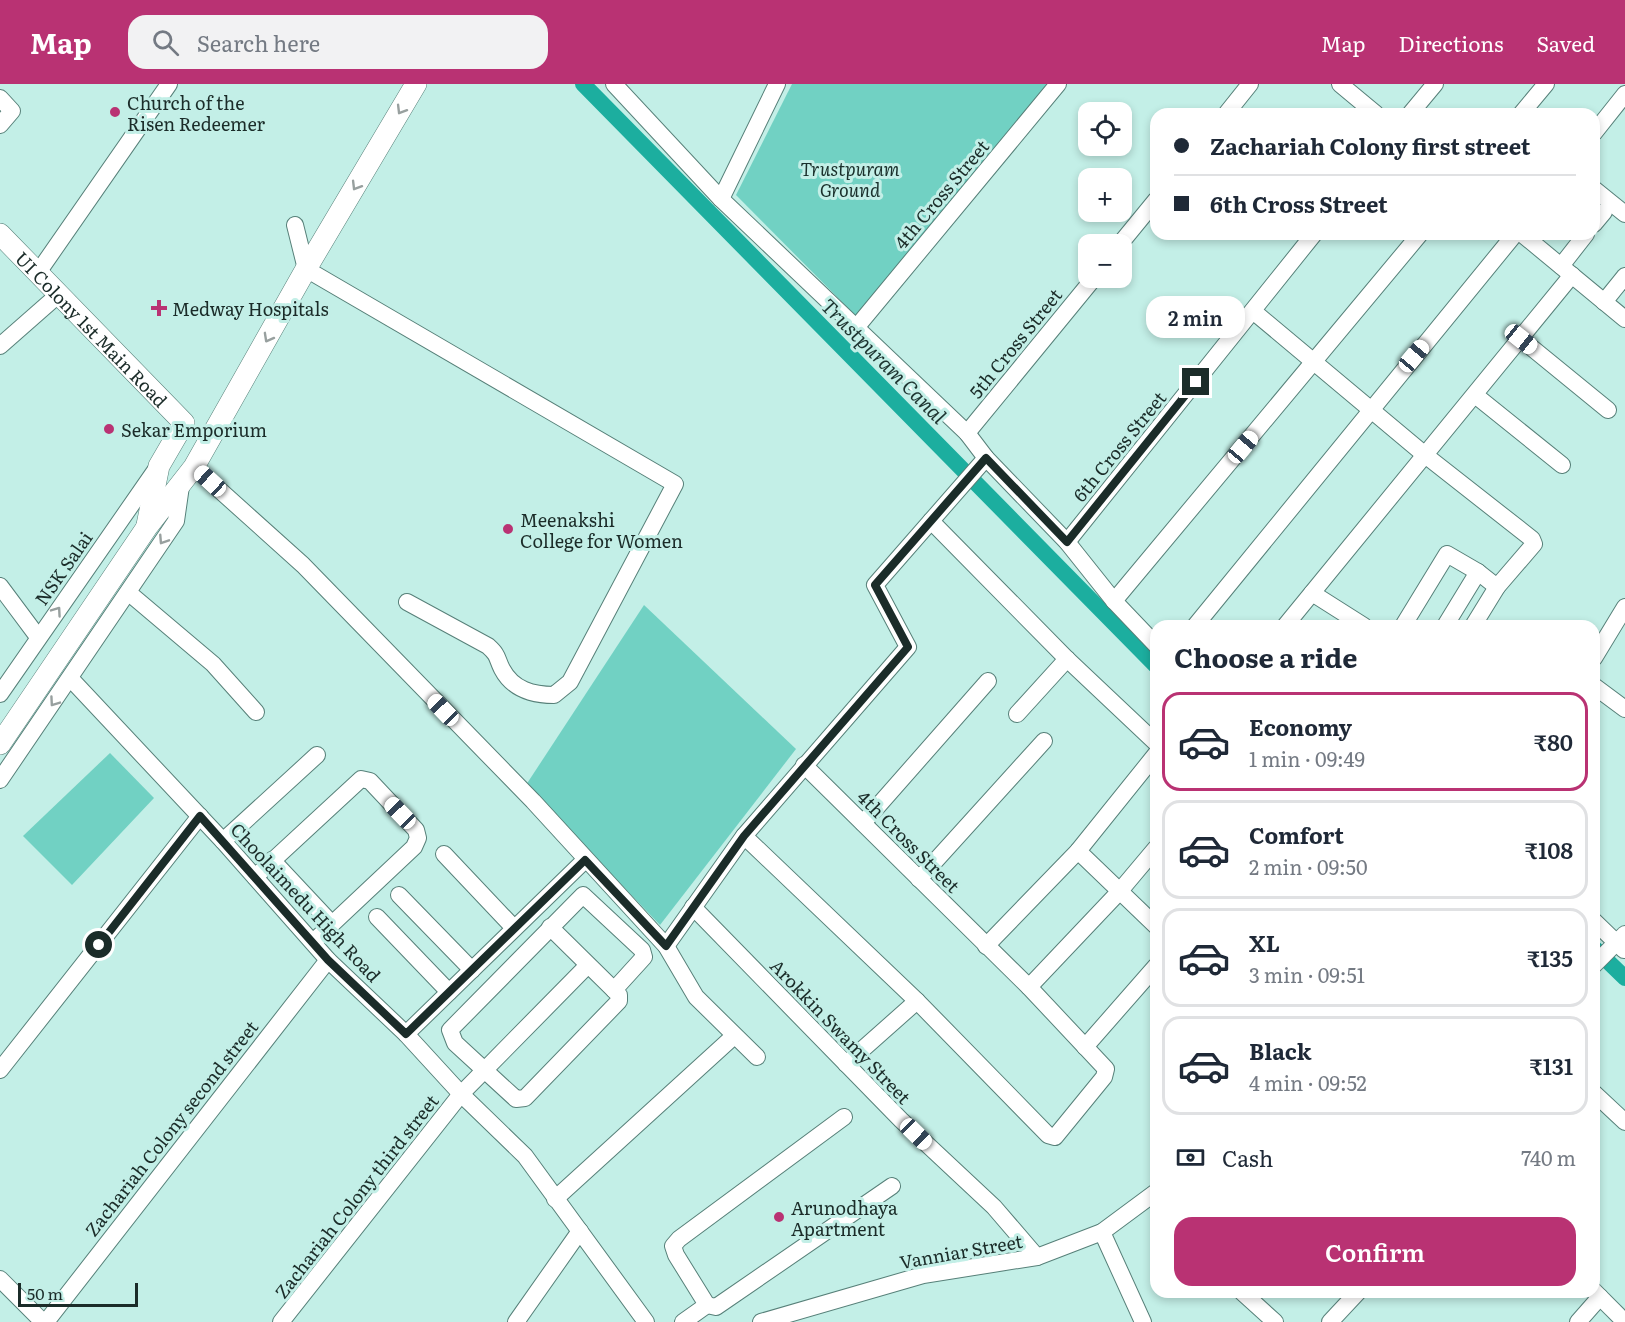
<!DOCTYPE html>
<meta charset="utf-8">
<style>
:root{--surface:#fff;--page:#f2f2f3;--text:#1f2937;--muted:#747a83;--line:#e0e1e3;--accent:#b93273}
body{margin:0;font-family:Literata,serif;background:var(--page);color:var(--text);height:100vh;display:flex;flex-direction:column;font-size:22px;white-space:nowrap}
*{box-sizing:border-box;margin:0}
p{font-size:20px;color:var(--muted)}
.icon{flex:none;width:33px;height:33px;fill:none;stroke:currentColor;stroke-width:2;stroke-linecap:round;stroke-linejoin:round}
.map{position:relative;flex:1;overflow:hidden}
.drawer{position:absolute;left:1150px;top:536px;width:450px;height:678px;display:flex;flex-direction:column;background:var(--surface);border-radius:18px;box-shadow:0 3px 9px #0003}
.drawer>*{flex:none}
.top-card{position:absolute;left:1150px;top:24px;width:450px;height:132px;border-radius:18px;box-shadow:0 3px 9px #0003;display:grid;align-content:center;height:132px;padding:0 24px;background:var(--surface)}
.fabs{position:absolute;left:1078px;top:18px;display:grid;gap:12px}
.fabs a{display:grid;place-items:center;width:54px;height:54px;border-radius:12px;background:var(--surface);box-shadow:0 3px 9px #0003;font-size:30px}
.scale{position:absolute;left:18px;bottom:15px;width:120px;box-sizing:border-box;padding-left:6px;border:3px solid #1b2c29;border-top:0;font-size:16px;line-height:21px;white-space:nowrap;color:#1b2c29;-webkit-text-stroke:4px #c3efe7;paint-order:stroke}
.end{position:absolute;width:27px;height:27px;margin:-14px;border:8px solid #1b2c29;background:#fff;box-shadow:0 0 0 3px #fff}
.from{border-radius:50%}
.bubble{position:absolute;height:42px;border-radius:18px;background:var(--surface);box-shadow:0 3px 9px #0003;font-size:20px;font-weight:600;line-height:42px;text-align:center}
.car{position:absolute;width:18px;height:36px;margin:-18px -9px;border-radius:8px;box-shadow:0 0 4px 2px #0007;background:linear-gradient(#fff 24%,#345 0 40%,#fff 0 76%,#345 0 86%,#fff 0)}
.top-card b{display:flex;align-items:center;gap:21px;height:57px;font-size:22px}
.top-card b+b{border-top:2px solid var(--line)}
.top-card i{width:15px;height:15px;background:var(--text)}
ul{padding:0;list-style:none}
li{display:flex;align-items:center;gap:18px;height:99px;margin:0 12px 9px;padding:0 12px;border:3px solid var(--line);border-radius:18px}
li div{flex:1}
li b{display:block;font-size:22px}
li em{font-style:normal;font-weight:600}
li.active{border-color:var(--accent)}
li>.icon{width:54px;height:54px;stroke-width:1.5}
h2{padding:0 24px;font-size:27px;line-height:72px}
.pay{display:flex;align-items:center;gap:15px;height:66px;padding:0 24px;font-size:22px}
.pay p{margin-inline-start:auto}
.button{display:flex;gap:12px;margin-top:auto;padding:12px 24px}
.button a{flex:1;height:69px;border-radius:18px;background:var(--accent);color:#fff;font-size:24px;font-weight:600;line-height:69px;text-align:center}
header{display:flex;align-items:center;gap:36px;box-sizing:border-box;height:84px;padding:0 30px;background:var(--accent);color:#fff}
header strong{font-size:28px}
nav{display:flex;gap:33px;margin-inline-start:auto;font-size:21px}
.search{width:420px;height:54px;background:var(--page);display:flex;align-items:center;gap:15px;box-sizing:border-box;padding:0 21px;border-radius:18px;color:var(--muted);font-size:22px}
.map>svg:first-child{display:block}
.green{fill:#71d1c3}
.lines{fill:none;stroke-linecap:round;stroke-linejoin:round}
.canal{stroke:#1cae9f;stroke-width:16}
.minor-casing{stroke:#578079;stroke-width:18}
.major-casing{stroke:#578079;stroke-width:22}
.minor{stroke:#fff;stroke-width:16}
.major{stroke:#fff;stroke-width:21}
.oneway{stroke:#98a09f}
.route{stroke:#1b2c29;stroke-width:8}
.poi-dot{fill:#b93273;stroke:#c3efe7;stroke-width:2}
.labels{text-anchor:middle;dominant-baseline:central;stroke-width:6;stroke-linejoin:round;paint-order:stroke}
.poi-label{font-size:18px;fill:#1b2c29;stroke:#c3efe7;text-anchor:start}
.park-label{font-size:18px;font-style:italic;fill:#1a302c;stroke:#c3efe7}
.street-label{font-size:18px;fill:#1b2c29;stroke:#c3efe7}
.water-label{font-size:20px;font-style:italic;fill:#1e3531;stroke:#c3efe7}
</style>
<header>
<strong>Map</strong>
<div class="search"><svg class="icon" aria-label="search" viewBox="0 0 24 24"><circle cx="10" cy="10" r="6"/><path d="M15 15l6 6"/></svg>Search here</div>
<nav><a>Map</a><a>Directions</a><a>Saved</a></nav>
</header>
<div class="map">
<svg width="1625" height="1238" viewBox="0 0 1625 1238">
<rect width="100%" height="100%" fill="#c3efe7"/>
<g class="green">
<path d="M792,0H1048L857,233L736,111Z"/>
<path d="M644,521L796,665L660,841L526,701Z"/>
<path d="M110,669L154,714L72,801L23,752Z"/>
</g>
<g class="lines">
<g class="canal">
<path d="M583,0L1156,582"/>
<path d="M1594,864L1625,894"/>
</g>
<g class="minor-casing">
<g id="minor">
<path d="M614,0L721,115L967,349L986,374L1067,458L1114,517L1156,561"/>
<path d="M1340,0L1376,30"/>
<path d="M0,14L12,27L0,41"/>
<path d="M1226,30L1250,0"/>
<path d="M1410,30L1435,0"/>
<path d="M1521,30L1546,0"/>
<path d="M1594,49L1625,10"/>
<path d="M1594,105L1625,130"/>
<path d="M721,115L777,0"/>
<path d="M1594,140L1604,128"/>
<path d="M295,141L306,185L675,400L570,598L554,611C533,611 513,606 502,585C496,573 499,572 488,562L407,518"/>
<path d="M1522,150L1625,235"/>
<path d="M1120,160L1156,116"/>
<path d="M1561,182L1586,150"/>
<path d="M37,190L169,0"/>
<path d="M1604,218L1625,192"/>
<path d="M1253,227L1425,371L1532,455L1534,460L1497,503L1473,542"/>
<path d="M855,245L1058,0"/>
<path d="M1521,255L1608,326"/>
<path d="M0,262L58,211"/>
<path d="M1475,311L1562,381"/>
<path d="M967,349L1094,194"/>
<path d="M194,383L303,481L533,717L666,862L696,913L757,973"/>
<path d="M931,437L1067,575L1156,659"/>
<path d="M1067,458L1314,150"/>
<path d="M0,502L38,553"/>
<path d="M129,509L213,580L256,628"/>
<path d="M1312,509L1364,542"/>
<path d="M1114,517L1420,150"/>
<path d="M1195,542L1515,150"/>
<path d="M1285,542L1572,191"/>
<path d="M1403,542L1447,470L1478,488L1497,503"/>
<path d="M1445,542L1478,488"/>
<path d="M1594,574L1625,523"/>
<path d="M70,594L223,757L328,876L406,950L461,1010L525,1072L646,1238"/>
<path d="M1594,602L1625,625"/>
<path d="M0,610L157,384"/>
<path d="M1017,630L1067,575"/>
<path d="M0,696L176,437L181,402"/>
<path d="M863,739L988,597"/>
<path d="M744,752L917,917L1048,1051L1055,1053L1104,993L1106,985L1029,903L804,681"/>
<path d="M223,757L317,671"/>
<path d="M1078,767L1156,842"/>
<path d="M444,770L514,844"/>
<path d="M272,776L332,840"/>
<path d="M255,793L361,695L370,697L416,746L418,754L414,763L313,858"/>
<path d="M919,795L1044,657"/>
<path d="M399,811L472,886"/>
<path d="M583,811L642,866L644,873L614,906L619,911V917L525,1014L516,1015L455,959L450,946Z"/>
<path d="M693,823L901,1036L994,1123L1037,1173"/>
<path d="M377,833L449,908"/>
<path d="M1594,837L1624,866"/>
<path d="M550,843L614,906"/>
<path d="M666,862L744,752L908,563L875,501L986,374"/>
<path d="M986,862L1078,767L1156,670"/>
<path d="M1594,881L1625,850"/>
<path d="M1029,903L1119,808L1156,764"/>
<path d="M406,950L585,776"/>
<path d="M1085,963L1156,882"/>
<path d="M846,980L917,917"/>
<path d="M0,986L200,732"/>
<path d="M1594,1009L1625,1038"/>
<path d="M844,1033L679,1155L673,1162L676,1171L707,1221L716,1223L892,1102"/>
<path d="M555,1115L734,952"/>
<path d="M1102,1148L1143,1238"/>
<path d="M0,1195L43,1238"/>
<path d="M1594,1207L1625,1238"/>
<path d="M1242,1208L1275,1238"/>
<path d="M46,1238L328,876"/>
<path d="M281,1238L461,1010L588,881"/>
<path d="M516,1238L580,1147"/>
<path d="M683,1238L707,1221"/>
<path d="M761,1238L923,1191L1037,1173L1102,1148L1156,1108"/>
<path d="M1330,1238L1358,1208"/>
<path d="M1578,1238L1600,1213"/>
</g>
</g>
<g class="major-casing">
<g id="major">
<path id="s1" d="M0,150L184,339L159,382L147,441"/>
<path d="M0,660L147,443L194,383L306,185L416,0"/>
</g>
</g>
<use href="#minor" class="minor"/>
<use href="#major" class="major"/>
</g>
<defs><path id="oneway-chevron" d="M-2-3.5L2.5 0L-2 3.5" fill="none" stroke-width="1.6" stroke-linecap="round" stroke-linejoin="round" transform="scale(1.5)"/></defs>
<g class="oneway">
<use href="#oneway-chevron" transform="translate(401 26) rotate(121)"/>
<use href="#oneway-chevron" transform="translate(356 102) rotate(121)"/>
<use href="#oneway-chevron" transform="translate(268 254) rotate(119)"/>
<use href="#oneway-chevron" transform="translate(163 456) rotate(123)"/>
<use href="#oneway-chevron" transform="translate(57 527) rotate(-55)"/>
<use href="#oneway-chevron" transform="translate(54 618) rotate(125)"/>
</g>
<g class="lines">
<path class="route" d="M99,861L200,732L328,876L406,950L585,776L666,862L744,752L908,563L875,501L986,374L1067,458L1196,298"/>
</g>
<g class="poi-dot">
<circle cx="115" cy="28" r="6"/>
<path d="M156 215h6v6h6v6h-6v6h-6v-6h-6v-6h6z"/>
<circle cx="109" cy="345" r="6"/>
<circle cx="508" cy="445" r="6"/>
<circle cx="779" cy="1133" r="6"/>
</g>
<g class="labels">
<g class="poi-label">
<text x="127" y="18">Church of the<tspan x="127" dy="21">Risen Redeemer</tspan></text>
<text x="172" y="224">Medway Hospitals</text>
<text x="121" y="345">Sekar Emporium</text>
<text x="520" y="435">Meenakshi<tspan x="520" dy="21">College for Women</tspan></text>
<text x="791" y="1123">Arunodhaya<tspan x="791" dy="21">Apartment</tspan></text>
</g>
<g class="park-label">
<text x="850" y="84">Trustpuram<tspan x="850" dy="21">Ground</tspan></text>
</g>
<g class="street-label">
<text transform="translate(941 110) rotate(-50)">4th Cross Street</text>
<text stroke="none"><textPath href="#s1" startOffset="132">UI Colony 1st Main Road</textPath></text>
<text transform="translate(1015 259) rotate(-51)">5th Cross Street</text>
<text transform="translate(1119 362) rotate(-51)">6th Cross Street</text>
<text transform="translate(63 484) rotate(-55)">NSK Salai</text>
<text transform="translate(909 757) rotate(45)">4th Cross Street</text>
<text transform="translate(306 818) rotate(47)">Choolaimedu High Road</text>
<text transform="translate(841 947) rotate(46)">Arokkin Swamy Street</text>
<text transform="translate(171 1044) rotate(-52)">Zachariah Colony second street</text>
<text transform="translate(356 1112) rotate(-52)">Zachariah Colony third street</text>
<text transform="translate(961 1167) rotate(-10)">Vanniar Street</text>
</g>
<g class="water-label">
<text transform="translate(885 276) rotate(45)">Trustpuram Canal</text>
</g>
</g>
</svg>
<div class="fabs">
<a><svg class="icon" aria-label="locate" viewBox="0 0 24 24"><circle cx="12" cy="12" r="6"/><path d="M12 2v4M12 18v4M2 12h4M18 12h4"/></svg></a>
<a>+</a>
<a>−</a>
</div>
<div class="scale">50 m</div>
<i class="end from" style="left:99px;top:861px"></i>
<i class="end" style="left:1196px;top:298px"></i>
<div class="bubble" style="left:1146px;top:212px;width:99px">2 min</div>
<i class="car" style="left:1521px;top:255px;rotate:129deg"></i>
<i class="car" style="left:1414px;top:272px;rotate:40deg"></i>
<i class="car" style="left:1243px;top:363px;rotate:40deg"></i>
<i class="car" style="left:210px;top:397px;rotate:312deg"></i>
<i class="car" style="left:443px;top:626px;rotate:316deg"></i>
<i class="car" style="left:400px;top:729px;rotate:316deg"></i>
<i class="car" style="left:916px;top:1050px;rotate:134deg"></i>
<div class="top-card">
<b><i class="from"></i>Zachariah Colony first street</b>
<b><i></i>6th Cross Street</b>
</div>
<section class="drawer">
<h2>Choose a ride</h2>
<ul>
<li class="active"><svg class="icon" aria-label="car" viewBox="0 0 24 24"><path d="M5 17H2v-5l4-1 3-4h7l3 4 3 1v5h-3M9 17h6M6 11h13"/><circle cx="7" cy="17" r="2"/><circle cx="17" cy="17" r="2"/></svg><div><b>Economy</b><p>1 min · 09:49</p></div><em>₹80</em></li>
<li><svg class="icon" aria-label="car" viewBox="0 0 24 24"><path d="M5 17H2v-5l4-1 3-4h7l3 4 3 1v5h-3M9 17h6M6 11h13"/><circle cx="7" cy="17" r="2"/><circle cx="17" cy="17" r="2"/></svg><div><b>Comfort</b><p>2 min · 09:50</p></div><em>₹108</em></li>
<li><svg class="icon" aria-label="car" viewBox="0 0 24 24"><path d="M5 17H2v-5l4-1 3-4h7l3 4 3 1v5h-3M9 17h6M6 11h13"/><circle cx="7" cy="17" r="2"/><circle cx="17" cy="17" r="2"/></svg><div><b>XL</b><p>3 min · 09:51</p></div><em>₹135</em></li>
<li><svg class="icon" aria-label="car" viewBox="0 0 24 24"><path d="M5 17H2v-5l4-1 3-4h7l3 4 3 1v5h-3M9 17h6M6 11h13"/><circle cx="7" cy="17" r="2"/><circle cx="17" cy="17" r="2"/></svg><div><b>Black</b><p>4 min · 09:52</p></div><em>₹131</em></li>
</ul>
<div class="pay"><svg class="icon" aria-label="cash" viewBox="0 0 24 24"><path d="M3 7h18v10H3z"/><circle cx="12" cy="12" r="2"/></svg>Cash<p>740 m</p></div>
<div class="button"><a>Confirm</a></div>
</section>
</div>
